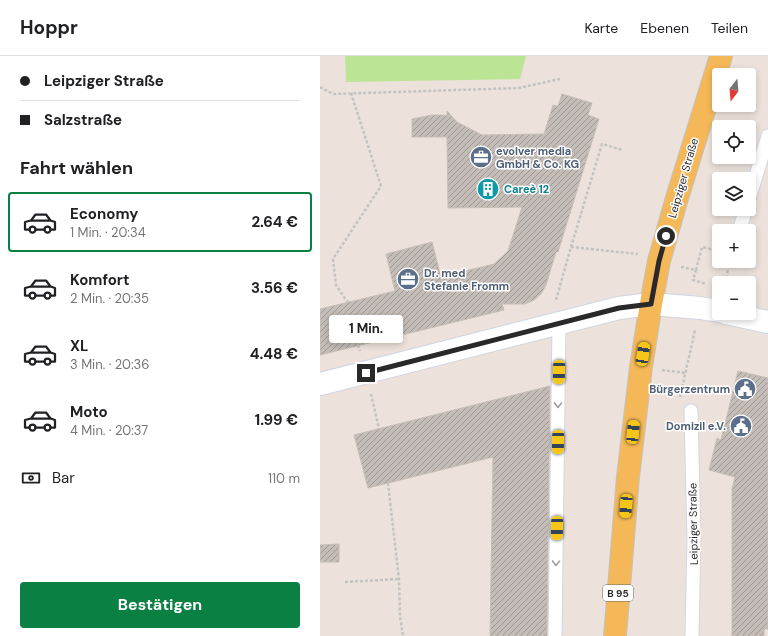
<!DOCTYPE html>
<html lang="de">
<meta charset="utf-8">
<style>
:root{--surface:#fff;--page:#f6f6f6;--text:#202124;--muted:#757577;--line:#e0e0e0;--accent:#0b8043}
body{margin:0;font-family:"DM Sans",sans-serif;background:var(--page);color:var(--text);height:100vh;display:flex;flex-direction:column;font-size:15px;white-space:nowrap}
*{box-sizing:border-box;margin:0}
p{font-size:13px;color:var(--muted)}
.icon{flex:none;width:22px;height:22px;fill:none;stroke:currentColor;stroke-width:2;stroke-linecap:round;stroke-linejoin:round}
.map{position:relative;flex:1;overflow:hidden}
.sheet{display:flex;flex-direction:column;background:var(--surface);width:320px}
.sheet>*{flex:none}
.banner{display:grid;align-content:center;height:88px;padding:0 20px;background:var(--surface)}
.needle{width:26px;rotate:196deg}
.controls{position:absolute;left:392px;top:12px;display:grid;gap:8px}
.controls a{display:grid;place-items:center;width:44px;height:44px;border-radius:4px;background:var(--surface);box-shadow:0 2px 6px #0003;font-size:20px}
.end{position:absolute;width:18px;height:18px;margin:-9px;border:5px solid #292929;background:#fff;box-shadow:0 0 0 2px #fff}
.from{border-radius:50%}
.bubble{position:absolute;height:28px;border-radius:4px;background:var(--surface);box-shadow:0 2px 6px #0003;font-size:13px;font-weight:700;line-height:28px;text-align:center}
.car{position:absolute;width:12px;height:24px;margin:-12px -6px;border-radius:5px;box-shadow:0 0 3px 1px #0007;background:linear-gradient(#f5c518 24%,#345 0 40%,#f5c518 0 76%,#345 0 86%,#f5c518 0)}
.banner b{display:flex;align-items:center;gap:14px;height:38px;font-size:15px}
.banner b+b{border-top:1px solid var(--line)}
.banner i{width:10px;height:10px;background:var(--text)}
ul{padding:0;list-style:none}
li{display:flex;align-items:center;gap:12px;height:60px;margin:0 8px 6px;padding:0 12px;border:2px solid transparent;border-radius:4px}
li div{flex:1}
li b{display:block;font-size:15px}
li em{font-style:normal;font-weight:700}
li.selected{border-color:var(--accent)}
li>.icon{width:36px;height:36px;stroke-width:1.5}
h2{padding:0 20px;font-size:18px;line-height:48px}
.pay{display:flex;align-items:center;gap:10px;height:44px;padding:0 20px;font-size:15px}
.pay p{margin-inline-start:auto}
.button{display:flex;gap:8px;margin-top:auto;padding:8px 20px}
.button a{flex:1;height:46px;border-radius:4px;background:var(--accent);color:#fff;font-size:16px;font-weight:700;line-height:46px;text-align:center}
header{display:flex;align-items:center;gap:24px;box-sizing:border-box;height:56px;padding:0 20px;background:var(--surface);border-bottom:1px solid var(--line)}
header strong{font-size:19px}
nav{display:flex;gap:22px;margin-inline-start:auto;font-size:14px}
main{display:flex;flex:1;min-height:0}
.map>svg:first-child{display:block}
.grass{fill:#bce495}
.building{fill:url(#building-hatch);stroke:#c7beb4}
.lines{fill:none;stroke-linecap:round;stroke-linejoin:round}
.service-casing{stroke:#d0d6e3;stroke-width:15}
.minor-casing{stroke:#d0d6e3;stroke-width:24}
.primary-casing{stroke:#c3c3c3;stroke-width:24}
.path{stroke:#c3c3c3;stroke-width:2.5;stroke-dasharray:3 2;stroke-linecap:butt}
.service{stroke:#fff;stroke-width:13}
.minor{stroke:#fff;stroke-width:22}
.primary{stroke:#f4b858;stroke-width:22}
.oneway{stroke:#9f9f9f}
.route{stroke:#292929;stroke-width:5}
.labels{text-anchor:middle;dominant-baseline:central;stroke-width:3;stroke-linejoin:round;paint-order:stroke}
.shield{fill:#fff;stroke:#696969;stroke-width:1}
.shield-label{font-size:10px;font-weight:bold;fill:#292929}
.service-label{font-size:11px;font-weight:bold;fill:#4e5e75;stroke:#fff;text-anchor:start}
.street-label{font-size:11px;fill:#292929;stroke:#fff}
.culture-label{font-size:11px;font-weight:bold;fill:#0d838f;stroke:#fff;text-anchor:start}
</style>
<header>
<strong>Hoppr</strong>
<nav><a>Karte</a><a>Ebenen</a><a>Teilen</a></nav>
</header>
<main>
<section class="sheet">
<div class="banner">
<b><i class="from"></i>Leipziger Straße</b>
<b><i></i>Salzstraße</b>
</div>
<h2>Fahrt wählen</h2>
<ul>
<li class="selected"><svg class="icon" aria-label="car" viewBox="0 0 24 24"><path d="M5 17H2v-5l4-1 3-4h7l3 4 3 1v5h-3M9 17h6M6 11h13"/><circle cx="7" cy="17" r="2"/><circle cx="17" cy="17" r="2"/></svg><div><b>Economy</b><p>1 Min. · 20:34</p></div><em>2.64 €</em></li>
<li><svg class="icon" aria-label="car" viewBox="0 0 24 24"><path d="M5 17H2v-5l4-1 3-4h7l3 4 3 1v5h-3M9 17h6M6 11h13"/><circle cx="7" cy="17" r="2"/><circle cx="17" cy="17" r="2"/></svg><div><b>Komfort</b><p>2 Min. · 20:35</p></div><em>3.56 €</em></li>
<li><svg class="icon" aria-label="car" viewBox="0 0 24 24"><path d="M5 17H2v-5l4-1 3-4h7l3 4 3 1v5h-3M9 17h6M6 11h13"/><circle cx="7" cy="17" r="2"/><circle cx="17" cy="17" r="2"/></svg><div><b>XL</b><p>3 Min. · 20:36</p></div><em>4.48 €</em></li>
<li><svg class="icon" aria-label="car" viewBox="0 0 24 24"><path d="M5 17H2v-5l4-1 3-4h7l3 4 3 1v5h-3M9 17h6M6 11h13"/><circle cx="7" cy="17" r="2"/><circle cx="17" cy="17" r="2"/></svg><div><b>Moto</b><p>4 Min. · 20:37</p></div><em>1.99 €</em></li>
</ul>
<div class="pay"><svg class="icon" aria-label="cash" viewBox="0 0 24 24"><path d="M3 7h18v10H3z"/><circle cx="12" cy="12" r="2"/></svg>Bar<p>110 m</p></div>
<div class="button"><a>Bestätigen</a></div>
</section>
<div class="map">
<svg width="448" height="580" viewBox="0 0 448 580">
<defs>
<pattern id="building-hatch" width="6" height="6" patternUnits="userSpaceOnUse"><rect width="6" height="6" fill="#c4bcb7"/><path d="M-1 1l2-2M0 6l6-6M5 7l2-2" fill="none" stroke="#9f9995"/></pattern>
</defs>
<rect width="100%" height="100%" fill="#ece2db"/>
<path class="grass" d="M25,0H206L200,23L26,26Z"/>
<g class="building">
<path d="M242,38L272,47L268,59L279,63L238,196H236L226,229L221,238L214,244L205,248H182L184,254L0,299V253L75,235L66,198L112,186L121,221L174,208L188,195L202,151L128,152L127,81H92V63L112,59H122L127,60V55L137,66L162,79L224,78L233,49L238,50Z"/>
<path d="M418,315L448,322V573H444V580H412V433L415,421L389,414L397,382L401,384Z"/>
<path d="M230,330L227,580H170L173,401L48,432L34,379Z"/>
<path d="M19,488V506H0V489Z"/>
</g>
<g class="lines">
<g class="service-casing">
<g id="service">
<path d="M429,143L448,80"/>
<path d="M419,175L426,153"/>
<path d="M371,355L374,483L372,580"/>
<path d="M235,580L239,268"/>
</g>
</g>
<g class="minor-casing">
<g id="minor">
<path d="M406,257L448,266"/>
<path d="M0,328L299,252L331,248L380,252L399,255"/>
</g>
</g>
<g class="primary-casing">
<path id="primary" d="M295,580L308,421L321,311L331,248L339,205L357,142L401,0"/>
</g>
<g class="path">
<path d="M0,31L13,38L199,32L240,23"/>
<path d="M251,191L318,198"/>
<path d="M361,211L376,214L373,224L386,228"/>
<path d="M376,214L382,191L399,195"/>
<path d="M405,227L410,205"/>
<path d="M236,244L251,191L282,88L303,94"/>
<path d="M28,247L16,229L13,203L61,130L31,37"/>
<path d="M38,289L40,295"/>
<path d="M342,314L366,317"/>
<path d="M51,338L59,373"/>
<path d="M360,341L375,274"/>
<path d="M68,427L79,523L80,560L83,580"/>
<path d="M25,526L79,523"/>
</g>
<use href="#service" class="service"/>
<use href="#minor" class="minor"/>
<use href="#primary" class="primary"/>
</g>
<defs><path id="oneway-chevron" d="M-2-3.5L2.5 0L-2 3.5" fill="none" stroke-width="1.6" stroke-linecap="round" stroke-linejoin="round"/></defs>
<g class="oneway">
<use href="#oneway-chevron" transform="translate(238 349) rotate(91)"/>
<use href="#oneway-chevron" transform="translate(236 507) rotate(91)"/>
</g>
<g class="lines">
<path class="route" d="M46,317L299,252L331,248L339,205L346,180"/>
</g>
<defs>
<g id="office-disc" transform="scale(1.15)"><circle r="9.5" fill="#5c6f8a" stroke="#fff"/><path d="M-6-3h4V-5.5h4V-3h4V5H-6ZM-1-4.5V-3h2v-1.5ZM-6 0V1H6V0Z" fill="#fff"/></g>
<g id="building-disc" transform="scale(1.15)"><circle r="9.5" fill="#0f9aa8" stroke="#fff"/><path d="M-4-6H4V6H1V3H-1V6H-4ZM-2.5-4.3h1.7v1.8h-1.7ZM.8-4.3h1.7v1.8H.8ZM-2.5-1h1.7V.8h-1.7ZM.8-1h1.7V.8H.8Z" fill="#fff"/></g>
<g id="civic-disc" transform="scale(1.15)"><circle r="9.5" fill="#5c6f8a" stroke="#fff"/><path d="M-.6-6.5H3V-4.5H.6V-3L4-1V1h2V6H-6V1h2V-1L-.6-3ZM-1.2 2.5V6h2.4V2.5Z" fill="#fff"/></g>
</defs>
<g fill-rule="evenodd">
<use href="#office-disc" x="161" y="101"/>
<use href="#building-disc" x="168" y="133"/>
<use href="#office-disc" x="88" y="223"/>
<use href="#civic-disc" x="425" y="333"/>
<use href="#civic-disc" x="421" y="370"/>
</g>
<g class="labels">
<rect class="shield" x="283" y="529" width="30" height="16" rx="3"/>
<g class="shield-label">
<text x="298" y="537">B 95</text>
</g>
<g class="service-label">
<text x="176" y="95">evolver media<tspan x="176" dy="13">GmbH &amp; Co. KG</tspan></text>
<text x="104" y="217">Dr. med<tspan x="104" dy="13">Stefanie Fromm</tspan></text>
<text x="410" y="333" text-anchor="end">Bürgerzentrum</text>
<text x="406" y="370" text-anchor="end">Domizil e.V.</text>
</g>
<g class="street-label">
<text transform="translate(363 122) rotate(-74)">Leipziger Straße</text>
<text transform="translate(373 468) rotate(-91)">Leipziger Straße</text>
</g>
<g class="culture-label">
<text x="184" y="133">Careè 12</text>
</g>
</g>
</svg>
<div class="controls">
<a><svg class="needle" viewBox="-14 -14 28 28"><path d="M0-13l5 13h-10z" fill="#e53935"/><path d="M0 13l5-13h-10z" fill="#757577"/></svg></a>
<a><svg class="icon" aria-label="locate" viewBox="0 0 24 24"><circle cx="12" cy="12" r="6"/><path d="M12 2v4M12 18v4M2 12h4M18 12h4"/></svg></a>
<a><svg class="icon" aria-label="layers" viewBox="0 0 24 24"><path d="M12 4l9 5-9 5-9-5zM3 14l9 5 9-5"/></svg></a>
<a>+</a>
<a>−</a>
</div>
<i class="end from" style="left:346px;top:180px"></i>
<i class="end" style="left:46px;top:317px"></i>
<div class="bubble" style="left:9px;top:259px;width:74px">1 Min.</div>
<i class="car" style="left:323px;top:298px;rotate:9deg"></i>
<i class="car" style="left:239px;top:316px;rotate:181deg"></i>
<i class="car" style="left:313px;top:376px;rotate:6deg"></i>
<i class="car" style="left:238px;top:386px;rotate:181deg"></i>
<i class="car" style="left:306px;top:450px;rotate:185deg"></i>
<i class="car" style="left:237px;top:472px;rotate:181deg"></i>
</div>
</main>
